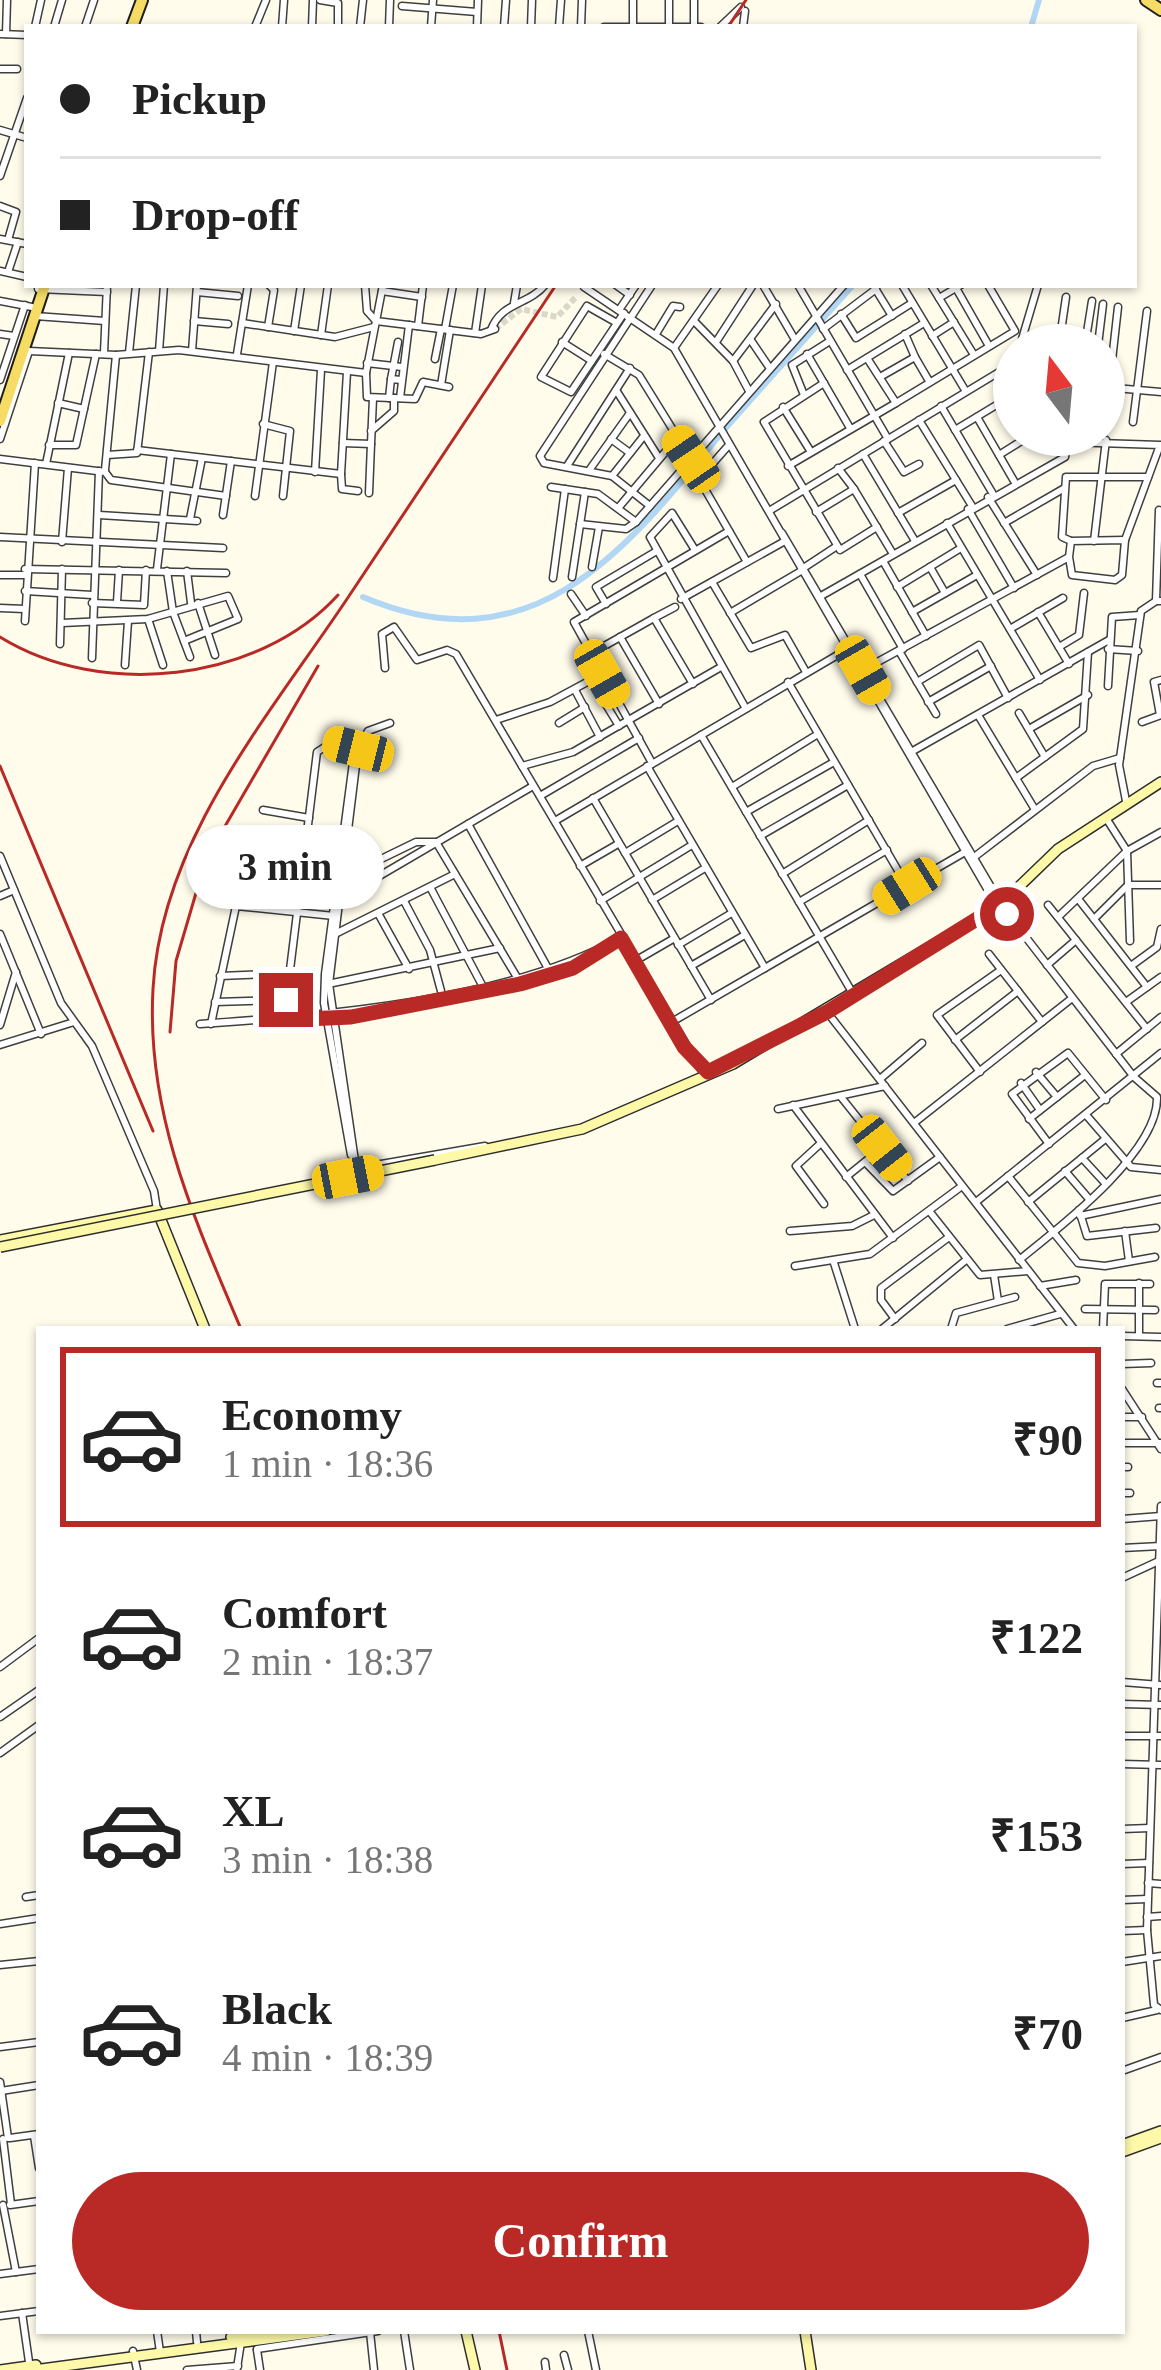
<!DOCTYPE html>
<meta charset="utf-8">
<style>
:root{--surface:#fff;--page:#f6f6f6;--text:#222;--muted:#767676;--line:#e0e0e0;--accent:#b92a27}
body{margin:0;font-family:Georgia,serif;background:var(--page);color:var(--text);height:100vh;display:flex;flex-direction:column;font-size:45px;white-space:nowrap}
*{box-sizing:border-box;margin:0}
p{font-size:39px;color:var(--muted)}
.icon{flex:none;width:66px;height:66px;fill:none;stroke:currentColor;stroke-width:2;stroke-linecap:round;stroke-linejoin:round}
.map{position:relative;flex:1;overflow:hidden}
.drawer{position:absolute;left:36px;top:1326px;width:1089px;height:1008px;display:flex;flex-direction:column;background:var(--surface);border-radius:0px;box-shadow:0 3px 9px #0004}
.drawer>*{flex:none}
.hud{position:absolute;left:24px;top:24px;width:1113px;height:264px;border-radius:0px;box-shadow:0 3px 9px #0004;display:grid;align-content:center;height:264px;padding:0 36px;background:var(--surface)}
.needle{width:78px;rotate:344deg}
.buttons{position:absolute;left:993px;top:324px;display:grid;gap:24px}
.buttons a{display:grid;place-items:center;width:132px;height:132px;border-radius:50%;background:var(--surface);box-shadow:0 3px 9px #0004;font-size:60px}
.end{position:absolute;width:54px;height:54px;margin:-27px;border:15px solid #b92a27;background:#fff;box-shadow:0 0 0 6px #fff}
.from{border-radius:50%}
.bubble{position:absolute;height:84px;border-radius:42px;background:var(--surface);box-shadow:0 3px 9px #0004;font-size:39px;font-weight:700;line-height:84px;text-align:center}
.car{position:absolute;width:36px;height:72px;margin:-36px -18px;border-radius:15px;box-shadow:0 0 9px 3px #0007;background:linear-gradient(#f5c518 24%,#345 0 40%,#f5c518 0 76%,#345 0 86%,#f5c518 0)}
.hud b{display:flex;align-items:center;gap:42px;height:114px;font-size:45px}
.hud b+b{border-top:3px solid var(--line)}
.hud i{width:30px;height:30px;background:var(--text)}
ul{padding:21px 0 0;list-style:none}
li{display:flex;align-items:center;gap:36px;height:180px;margin:0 24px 18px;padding:0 12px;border:6px solid transparent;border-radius:0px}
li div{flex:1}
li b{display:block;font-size:45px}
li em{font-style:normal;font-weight:700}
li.on{border-color:var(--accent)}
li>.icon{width:108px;height:108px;stroke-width:1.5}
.cta{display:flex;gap:24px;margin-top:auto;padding:24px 36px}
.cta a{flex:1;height:138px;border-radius:72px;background:var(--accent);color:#fff;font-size:48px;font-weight:700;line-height:138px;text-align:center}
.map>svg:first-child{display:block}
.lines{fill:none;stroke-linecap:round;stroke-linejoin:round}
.canal{stroke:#b2d7f5;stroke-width:6}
.street-tunnel{stroke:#dbd8ca;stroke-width:6;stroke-dasharray:6 3;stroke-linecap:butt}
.street-casing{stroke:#3f3f3f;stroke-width:9}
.secondary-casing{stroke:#2e2e2e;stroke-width:12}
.primary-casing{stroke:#1d1d1d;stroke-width:14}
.street{stroke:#fff;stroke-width:6}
.secondary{stroke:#fdf9a8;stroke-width:9}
.primary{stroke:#f6dc65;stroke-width:10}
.rail{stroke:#b92a27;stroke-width:3}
.secondary-bridge-casing{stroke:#2e2e2e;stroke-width:12;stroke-linecap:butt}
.secondary-bridge{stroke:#fdf9a8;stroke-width:9}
.route{stroke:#b92a27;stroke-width:15}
</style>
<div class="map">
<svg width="1161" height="2370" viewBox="0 0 1161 2370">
<rect width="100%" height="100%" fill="#fffcec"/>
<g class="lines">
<g class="canal">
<path d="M1031,27L1039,0"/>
<path d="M723,431L853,285"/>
<path d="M363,597C530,668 622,556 718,437"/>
</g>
<path class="street-tunnel" d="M495,329L521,309L557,317L577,296"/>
<g class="street-casing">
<g id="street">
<path d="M320,0L338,3V27"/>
<path d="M633,0V26"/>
<path d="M669,0V26"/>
<path d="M402,6L477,12"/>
<path d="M694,25V0"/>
<path d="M35,27L41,0"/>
<path d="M54,27L62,0"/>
<path d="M85,27L94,0"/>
<path d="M255,27L266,0"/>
<path d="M282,27L284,0"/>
<path d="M312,27L313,0"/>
<path d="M360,27L363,0"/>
<path d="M389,27L390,0"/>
<path d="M431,27L433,0"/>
<path d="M477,27L478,0"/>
<path d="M504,27L506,0"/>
<path d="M531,27L532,0"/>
<path d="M559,27L561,0"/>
<path d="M581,27L582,0"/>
<path d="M604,27H701"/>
<path d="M720,27L741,7"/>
<path d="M743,27L745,11"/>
<path d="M0,34L27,35"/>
<path d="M6,34L7,0"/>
<path d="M0,69H17"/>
<path d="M0,130L27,138"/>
<path d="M0,176L27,98"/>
<path d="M0,206L16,212L8,240"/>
<path d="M0,239L27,244"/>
<path d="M0,271L27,277"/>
<path d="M8,272L18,242"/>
<path d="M365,285L367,311L376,321L481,334L495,329"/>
<path d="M616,285L630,295"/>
<path d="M763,285L794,338"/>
<path d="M798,285L888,439"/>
<path d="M873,285L892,316"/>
<path d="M902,285L965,390"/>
<path d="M931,285L974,355"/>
<path d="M584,287L674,348L997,906"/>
<path d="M956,288L989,346"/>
<path d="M38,289L107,292"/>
<path d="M382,291L422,297"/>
<path d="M197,292L238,296"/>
<path d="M939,298L961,285"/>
<path d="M0,301L32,307"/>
<path d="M514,303L517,285"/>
<path d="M619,310L636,285"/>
<path d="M841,314L856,338L912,303"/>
<path d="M35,316L105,321"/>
<path d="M194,321L228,324"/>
<path d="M694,321L733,361L749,391"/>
<path d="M242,323L335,337L374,327"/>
<path d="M617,323L587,306L541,377L571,392L624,313"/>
<path d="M418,326L423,285"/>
<path d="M268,327L274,290L269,285"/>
<path d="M445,329L453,285"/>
<path d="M823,329L876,289"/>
<path d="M491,330C501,302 529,305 545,285"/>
<path d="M294,331L301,285"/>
<path d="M475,333L482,285"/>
<path d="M0,334L14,336"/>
<path d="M656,334L673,306L680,307"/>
<path d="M905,334L915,357"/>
<path d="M321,335L328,285"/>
<path d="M932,336L954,322"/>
<path d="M750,339L769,367"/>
<path d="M1022,339L1038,285"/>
<path d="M562,342L592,361"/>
<path d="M716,342L753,285"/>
<path d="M1024,343L1042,345"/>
<path d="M1059,345L1066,297"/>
<path d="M1085,345L1092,301"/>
<path d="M1098,345L1103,304"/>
<path d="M674,348L718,285"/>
<path d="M29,351L116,355L179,350L366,373L383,285"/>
<path d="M159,351L164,285"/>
<path d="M192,351L197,285"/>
<path d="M104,353L107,285"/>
<path d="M129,353L136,285"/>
<path d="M237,354L248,285"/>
<path d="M604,354L639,375L691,459"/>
<path d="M807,354L850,428"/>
<path d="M867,358L896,403L1015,331L988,285"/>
<path d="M435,359L441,329"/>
<path d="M733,361L776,304"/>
<path d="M367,363L402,367"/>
<path d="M847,370L924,323"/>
<path d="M366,373L367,397L415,399L423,382L449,387"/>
<path d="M880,377L915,357L929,381"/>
<path d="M391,379L398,342"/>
<path d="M0,380L25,305"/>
<path d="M824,383L764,422L840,550L877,527"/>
<path d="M441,385L450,330"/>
<path d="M1104,387L1161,392"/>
<path d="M1109,387L1118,307"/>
<path d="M616,390L659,458"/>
<path d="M804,395L792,365L830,341"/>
<path d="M389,398L391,379L401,380"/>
<path d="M400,398L409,325"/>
<path d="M58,403L84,409"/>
<path d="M941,406L993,494"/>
<path d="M783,407L811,452"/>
<path d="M977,417L1014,481"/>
<path d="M919,420L972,506"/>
<path d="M1133,422L1147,311"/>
<path d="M263,424L290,431L283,496"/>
<path d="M955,430L1013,395"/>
<path d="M371,431L394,411V398"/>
<path d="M0,439L29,351"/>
<path d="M611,439L630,453"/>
<path d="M884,441L904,472L919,464"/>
<path d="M343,443L371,444L373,398"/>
<path d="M49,445H76L96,354"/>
<path d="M728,446L699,479L747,562"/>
<path d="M137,450L341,474L347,372"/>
<path d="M863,454L915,541"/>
<path d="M107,455L137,453L149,352"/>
<path d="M999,455L1031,435"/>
<path d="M0,459L105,472L111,480L226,496"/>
<path d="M46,464L69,353"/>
<path d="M567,466L630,368"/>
<path d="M788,466L896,403"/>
<path d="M838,468L854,489"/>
<path d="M590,469L630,413"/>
<path d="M105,470L116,355"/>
<path d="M315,472L321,370"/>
<path d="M341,474L342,489L358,491"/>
<path d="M612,476L643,437"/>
<path d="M551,487L598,494L636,522L844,285"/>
<path d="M369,493L371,444"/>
<path d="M255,496L273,362"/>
<path d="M988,497L1037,575"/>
<path d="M650,506L612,476L544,463L540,456L652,285"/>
<path d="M619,507L677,438"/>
<path d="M968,509L1014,588"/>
<path d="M1159,510L1156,601H1161"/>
<path d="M769,511L1014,363"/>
<path d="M816,512L854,489L893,554"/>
<path d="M898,513L956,480"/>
<path d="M99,515L197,521"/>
<path d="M223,515L231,461"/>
<path d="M190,519L202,458"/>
<path d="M947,523L1040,680"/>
<path d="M1004,523L1063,489"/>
<path d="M580,524L626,529L636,522"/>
<path d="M782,533L1004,909L1134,1077L1157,1097C1159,1152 1059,1228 1019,1260"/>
<path d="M0,537L223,548"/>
<path d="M1071,541L1062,537L1066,477H1148"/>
<path d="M1094,541L1106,440"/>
<path d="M62,542L68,468"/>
<path d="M695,550L672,513L650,537L745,707"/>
<path d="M883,561L926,636"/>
<path d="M592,567L599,527"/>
<path d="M805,567L837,546"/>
<path d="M930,567L945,593"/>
<path d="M25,569L226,573"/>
<path d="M157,569L171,454"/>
<path d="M167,571L173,612L190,657"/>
<path d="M187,571L191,603"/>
<path d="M860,574L903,649"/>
<path d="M0,575H25"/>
<path d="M572,577L585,492"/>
<path d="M553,578L565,489"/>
<path d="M712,582L751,648L785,635L806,672"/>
<path d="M897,587L961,548"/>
<path d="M25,591L92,595"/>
<path d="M571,594L586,616"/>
<path d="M821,596L1065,457L1068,442L1160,445L1125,540"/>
<path d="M681,599L785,541"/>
<path d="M117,602L119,570"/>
<path d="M92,603L144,605L146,570"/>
<path d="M198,603L215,655"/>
<path d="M606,604L596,587L655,552"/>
<path d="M0,608L25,609"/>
<path d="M912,612L977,575"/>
<path d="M1038,612L1069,664"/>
<path d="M730,613L801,571"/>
<path d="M654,618L675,607"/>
<path d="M148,619L163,665"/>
<path d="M25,621L35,463"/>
<path d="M62,623L148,619L228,596L238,619L184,641"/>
<path d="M1010,629L1063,598"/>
<path d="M620,637L659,704"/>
<path d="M60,644L62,569"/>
<path d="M1059,647L1079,635L1084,593"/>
<path d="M1108,649L1138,651"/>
<path d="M899,651L936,714"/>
<path d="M590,654L654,618L693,684"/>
<path d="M92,658L99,471"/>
<path d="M125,665L128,621"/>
<path d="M385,668L382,634L394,627L417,660L447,650L456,654L703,1073"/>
<path d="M863,670L1069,557L1072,575L1115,580L1122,575L1125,540L1071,541L1069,557"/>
<path d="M591,680L619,726"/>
<path d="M788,682L907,886"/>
<path d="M917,682L979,645L1008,698"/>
<path d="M1108,686L1112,617L1140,615"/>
<path d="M575,690L600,737"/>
<path d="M928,702L991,666"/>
<path d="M1019,713L1045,757"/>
<path d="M978,715L1034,808"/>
<path d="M1160,715L1154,682L1161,680"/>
<path d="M496,720L550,702L602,674"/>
<path d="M1142,722L1161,715"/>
<path d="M390,723L368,731L354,755L325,974L324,1003L351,1155L364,1167L485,1146"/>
<path d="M559,723L585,707"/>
<path d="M1029,729L1088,695"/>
<path d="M701,735L852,992"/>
<path d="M911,752L1109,640"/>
<path d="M652,763L574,622L729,531"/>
<path d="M522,766L573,752L721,667"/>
<path d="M647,766L765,968L965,852"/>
<path d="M1016,778L1083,729L1088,652"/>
<path d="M732,787L818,734"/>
<path d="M540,796L639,738"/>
<path d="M593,798L711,1000"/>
<path d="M1126,801L1119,765L1141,611L1156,601"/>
<path d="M263,810L309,818"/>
<path d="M746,812L834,762"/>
<path d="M1106,818L1127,851L1130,941"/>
<path d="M555,821L846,650"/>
<path d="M468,824L550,972"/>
<path d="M247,833L306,844"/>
<path d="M760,836L848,785"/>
<path d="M625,853L678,821"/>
<path d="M0,856L61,1003L92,1046L154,1191L157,1210"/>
<path d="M973,858L1093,766L1120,758"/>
<path d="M580,866L618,844"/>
<path d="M302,872L342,878L416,842H436L521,984"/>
<path d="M782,874L869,820"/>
<path d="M430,887L482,985"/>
<path d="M0,896L14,890"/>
<path d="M340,899L533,786"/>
<path d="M652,900L705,868"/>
<path d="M1079,900L1147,987"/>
<path d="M404,901L430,950L441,991"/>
<path d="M600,901L692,845"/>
<path d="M799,902L887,850"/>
<path d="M1048,905L1147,1029"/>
<path d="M379,915L409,969"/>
<path d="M1058,917L1127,851L1161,832"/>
<path d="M1094,919L1128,885H1161"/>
<path d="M0,934L41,1034"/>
<path d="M335,934L455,874"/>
<path d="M678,945L730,914"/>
<path d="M989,954L1042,1022"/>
<path d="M586,961L611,946"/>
<path d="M635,961L673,939"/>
<path d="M1047,965L1076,940"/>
<path d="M691,966L743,936"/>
<path d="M1131,966L1157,947L1161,929"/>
<path d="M220,976L288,973"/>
<path d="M328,984L500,948"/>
<path d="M215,1002L286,1000"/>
<path d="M1126,1002L1161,977"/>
<path d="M827,1012L1074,1329"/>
<path d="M338,1015L521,984L569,969"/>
<path d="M284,1018L317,752L331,743L358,749"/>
<path d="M670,1023L765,968"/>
<path d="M200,1024C331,1015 505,1001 621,938"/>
<path d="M211,1024L236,906L334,916"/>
<path d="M0,1025L16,972"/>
<path d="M955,1040L1018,991"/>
<path d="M0,1045L74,1022"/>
<path d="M1116,1054L1161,1017"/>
<path d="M980,1072L937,1015L1001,970"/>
<path d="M1036,1072L1057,1097"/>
<path d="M880,1079L922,1043"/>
<path d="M1021,1083L1040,1110"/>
<path d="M841,1097L908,1181"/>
<path d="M793,1105L893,1238"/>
<path d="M778,1109L885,1086"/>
<path d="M1087,1116L1131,1167L1161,1170"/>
<path d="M1029,1119L1085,1075"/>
<path d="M914,1123L1071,999"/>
<path d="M820,1144L796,1166L824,1204"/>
<path d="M1049,1144L1012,1094L1068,1053L1106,1100"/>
<path d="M1082,1158L1105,1183"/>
<path d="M355,1161L329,984L358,749"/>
<path d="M865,1162L893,1191L940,1157"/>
<path d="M1065,1171L1089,1199"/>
<path d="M1008,1176L1078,1263L1105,1266L1155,1257"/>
<path d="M846,1177L882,1148"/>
<path d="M976,1202L1161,1053"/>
<path d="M1028,1202L1104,1140"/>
<path d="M1079,1210L1087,1236L1156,1228"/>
<path d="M930,1212L980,1275L1028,1271"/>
<path d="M1080,1216L1161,1199"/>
<path d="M790,1231L852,1226L874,1215"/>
<path d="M1125,1231L1129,1261"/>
<path d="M834,1263L855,1329"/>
<path d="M795,1266L870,1254L962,1186"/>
<path d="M994,1275L998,1301"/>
<path d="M1040,1286L1076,1280"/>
<path d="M1085,1309L1155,1310"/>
<path d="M895,1319L881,1300V1288L949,1237"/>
<path d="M882,1329L966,1260"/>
<path d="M951,1329L956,1313L1015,1297"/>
<path d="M1007,1329L1060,1314"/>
<path d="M1103,1329L1105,1284H1150"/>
<path d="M1122,1336L1161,1337"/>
<path d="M1139,1336V1283"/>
<path d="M1122,1364L1151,1363"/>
<path d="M1157,1383H1161"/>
<path d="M1122,1389L1161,1449"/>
<path d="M1159,1408H1161"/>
<path d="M1122,1417H1142"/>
<path d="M1122,1443H1161"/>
<path d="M1122,1467H1128"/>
<path d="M1122,1493H1130"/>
<path d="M1161,1506L1147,1930L1154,2005L1161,2010"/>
<path d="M1122,1519L1161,1516"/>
<path d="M1122,1548L1161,1546"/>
<path d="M1122,1578L1161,1560"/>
<path d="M0,1667L39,1638"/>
<path d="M1122,1682L1160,1685"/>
<path d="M1122,1704L1161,1705"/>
<path d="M0,1717L39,1690"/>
<path d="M1122,1736H1161"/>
<path d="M0,1753L39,1725"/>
<path d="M1122,1764L1161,1765"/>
<path d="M1122,1829L1150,1828"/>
<path d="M1122,1864L1149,1863"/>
<path d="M1148,1883L1161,1884"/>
<path d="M26,1897L39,1895"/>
<path d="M1122,1900L1147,1899"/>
<path d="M1147,1917L1161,1916"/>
<path d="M0,1924L39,1918"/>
<path d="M1122,1931L1147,1930"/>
<path d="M1122,1962L1161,1956"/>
<path d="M0,1965L39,1961"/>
<path d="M1122,2018L1157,2010"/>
<path d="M0,2047L39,2042"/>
<path d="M1122,2071L1161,2057"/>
<path d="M0,2082L8,2138"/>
<path d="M1,2091L39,2085"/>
<path d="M34,2136L39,2168"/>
<path d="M10,2138L39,2134"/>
<path d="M3,2139L11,2204"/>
<path d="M3,2205L16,2272"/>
<path d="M10,2205L39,2201"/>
<path d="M0,2274L39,2269"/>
<path d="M22,2313L30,2369"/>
<path d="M0,2316L39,2311"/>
<path d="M157,2331L160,2352"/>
<path d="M196,2331L197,2342"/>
<path d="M404,2331L410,2370"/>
<path d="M588,2331L596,2370"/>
<path d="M370,2332L374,2370"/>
<path d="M257,2349L378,2331"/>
<path d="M257,2350L260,2370"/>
<path d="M133,2351L137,2370"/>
<path d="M564,2355L568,2370"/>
<path d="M545,2362L546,2370"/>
<path d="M237,2368L241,2342"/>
<path d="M187,2370L238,2366"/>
</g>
</g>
<g class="secondary-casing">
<g id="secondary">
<path d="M435,1160L582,1129L733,1064L1000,905L1058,849L1161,782"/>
<path d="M0,1240L157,1210L205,1329"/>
<path d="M1122,2145L1161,2131"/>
<path d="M1122,2152L1161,2138"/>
<path d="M466,2331L475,2370"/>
<path d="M805,2331L811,2370"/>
<path d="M231,2337L276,2331"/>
<path d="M0,2370L36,2365"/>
<path d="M34,2370L326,2331"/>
</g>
</g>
<g class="primary-casing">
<g id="primary">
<path d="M1146,0L1161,10"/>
<path d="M132,27L142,0"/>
<path d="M0,421L45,285"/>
</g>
</g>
<use href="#street" class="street"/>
<use href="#secondary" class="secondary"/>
<use href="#primary" class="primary"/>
<g class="rail">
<path d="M728,27L746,0"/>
<path d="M0,637C100,699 258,683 338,595"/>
<path d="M0,766L153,1131"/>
<path d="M170,1032L176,961L206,859L318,666"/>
<path d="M241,1329C194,1218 146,1113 153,989C161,839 270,715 349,596C418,492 487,388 556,285"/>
<path d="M499,2331L507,2370"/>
</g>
<g class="secondary-bridge-casing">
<path id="secondary-bridge" d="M0,1247L435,1160"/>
</g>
<use href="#secondary-bridge" class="secondary-bridge"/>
</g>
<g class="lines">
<path class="route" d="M286,1000L284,1020L351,1017L520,984L573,968L621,938L684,1047L708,1072L827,1012L1001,904L1007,914"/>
</g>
</svg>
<div class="buttons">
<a><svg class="needle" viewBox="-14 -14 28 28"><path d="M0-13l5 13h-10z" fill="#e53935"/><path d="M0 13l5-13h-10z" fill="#767676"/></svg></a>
</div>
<i class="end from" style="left:1007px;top:914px"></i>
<i class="end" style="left:286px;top:1000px"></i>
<div class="bubble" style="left:186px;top:825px;width:198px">3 min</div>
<i class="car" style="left:691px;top:459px;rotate:326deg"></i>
<i class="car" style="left:863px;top:670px;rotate:150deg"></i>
<i class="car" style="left:602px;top:674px;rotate:150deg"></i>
<i class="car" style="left:358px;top:749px;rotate:284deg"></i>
<i class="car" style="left:907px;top:886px;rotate:238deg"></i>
<i class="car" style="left:882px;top:1148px;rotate:142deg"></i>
<i class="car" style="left:348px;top:1177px;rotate:79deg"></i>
<div class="hud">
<b><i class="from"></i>Pickup</b>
<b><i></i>Drop-off</b>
</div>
<section class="drawer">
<ul>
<li class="on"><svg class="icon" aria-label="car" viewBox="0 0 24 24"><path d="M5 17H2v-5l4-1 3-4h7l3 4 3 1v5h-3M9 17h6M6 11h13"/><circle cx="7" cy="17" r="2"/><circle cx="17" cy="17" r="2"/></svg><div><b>Economy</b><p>1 min · 18:36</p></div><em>₹90</em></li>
<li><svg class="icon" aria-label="car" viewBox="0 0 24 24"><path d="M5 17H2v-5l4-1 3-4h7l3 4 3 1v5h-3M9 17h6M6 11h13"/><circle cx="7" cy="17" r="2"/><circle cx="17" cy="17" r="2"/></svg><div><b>Comfort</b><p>2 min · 18:37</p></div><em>₹122</em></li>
<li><svg class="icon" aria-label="car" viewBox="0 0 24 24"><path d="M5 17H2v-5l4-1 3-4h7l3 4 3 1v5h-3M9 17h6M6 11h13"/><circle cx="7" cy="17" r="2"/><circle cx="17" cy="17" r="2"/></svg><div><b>XL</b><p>3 min · 18:38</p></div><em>₹153</em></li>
<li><svg class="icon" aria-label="car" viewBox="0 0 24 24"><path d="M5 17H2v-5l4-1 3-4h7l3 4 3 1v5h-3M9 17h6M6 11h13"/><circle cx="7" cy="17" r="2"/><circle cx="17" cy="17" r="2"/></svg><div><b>Black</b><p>4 min · 18:39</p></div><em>₹70</em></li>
</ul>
<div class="cta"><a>Confirm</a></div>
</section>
</div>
